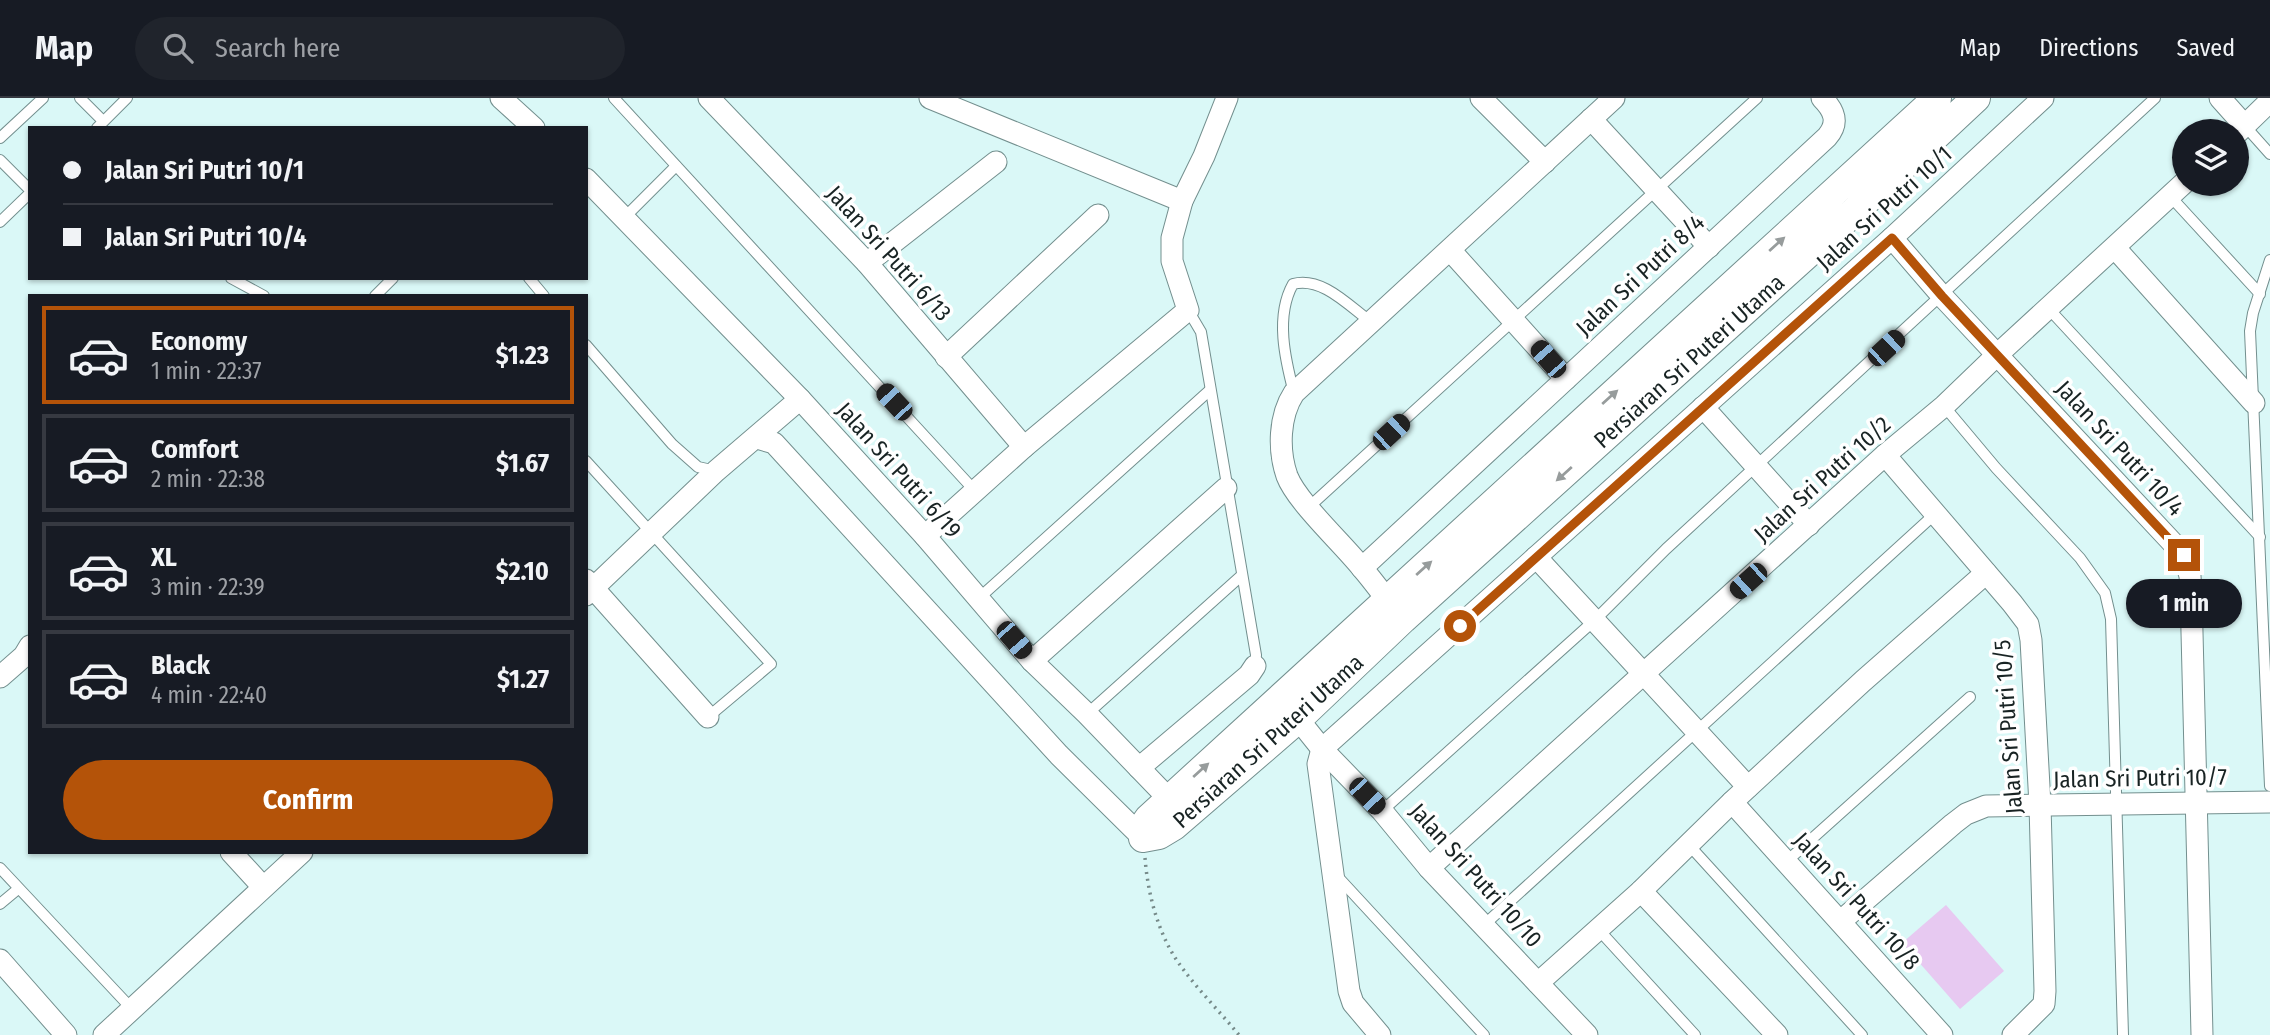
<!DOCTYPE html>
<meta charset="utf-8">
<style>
:root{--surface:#171b24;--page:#20242c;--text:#f1f3f6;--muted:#9ea1a6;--line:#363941;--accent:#b45309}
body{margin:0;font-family:"Fira Sans Condensed",sans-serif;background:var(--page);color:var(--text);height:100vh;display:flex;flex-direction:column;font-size:26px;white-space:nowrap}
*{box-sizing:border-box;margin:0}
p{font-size:23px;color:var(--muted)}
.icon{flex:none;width:38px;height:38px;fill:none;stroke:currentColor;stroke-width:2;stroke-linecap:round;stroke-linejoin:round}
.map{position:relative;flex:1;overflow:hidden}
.details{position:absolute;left:28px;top:196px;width:560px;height:560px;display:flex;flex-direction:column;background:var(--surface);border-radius:0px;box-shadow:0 2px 5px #0004}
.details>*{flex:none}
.top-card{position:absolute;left:28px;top:28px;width:560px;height:154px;border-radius:0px;box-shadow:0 2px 5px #0004;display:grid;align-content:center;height:154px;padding:0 35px;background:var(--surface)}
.controls{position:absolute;left:2172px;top:21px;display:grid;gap:14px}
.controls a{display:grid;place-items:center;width:77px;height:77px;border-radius:50%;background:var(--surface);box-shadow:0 2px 5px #0004;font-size:35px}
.end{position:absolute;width:32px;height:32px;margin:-16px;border:9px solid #b45309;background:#fff;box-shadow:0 0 0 4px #fff}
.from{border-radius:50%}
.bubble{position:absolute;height:49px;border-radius:24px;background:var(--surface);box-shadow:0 2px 5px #0004;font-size:23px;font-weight:700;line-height:49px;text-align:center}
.car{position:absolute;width:21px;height:42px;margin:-21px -10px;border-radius:9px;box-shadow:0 0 5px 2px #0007;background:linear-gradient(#222 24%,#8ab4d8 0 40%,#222 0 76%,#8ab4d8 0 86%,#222 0)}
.top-card b{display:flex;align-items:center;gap:24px;height:66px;font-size:26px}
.top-card b+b{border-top:2px solid var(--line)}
.top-card i{width:18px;height:18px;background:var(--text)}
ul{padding:12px 0 0;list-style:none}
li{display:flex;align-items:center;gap:21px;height:98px;margin:0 14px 10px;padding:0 21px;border:4px solid var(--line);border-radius:0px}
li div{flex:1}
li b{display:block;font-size:26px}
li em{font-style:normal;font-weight:700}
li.selected{border-color:var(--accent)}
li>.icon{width:63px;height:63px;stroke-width:1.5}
.cta{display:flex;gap:14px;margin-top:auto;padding:14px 35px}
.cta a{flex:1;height:80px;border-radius:42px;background:var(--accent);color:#fff;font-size:28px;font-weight:700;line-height:80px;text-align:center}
header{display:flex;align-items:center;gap:42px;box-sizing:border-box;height:98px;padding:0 35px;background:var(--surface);border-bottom:2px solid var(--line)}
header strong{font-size:33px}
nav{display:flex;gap:38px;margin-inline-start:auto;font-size:24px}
.search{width:490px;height:63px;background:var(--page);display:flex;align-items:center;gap:18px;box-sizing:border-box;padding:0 24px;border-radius:38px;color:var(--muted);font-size:26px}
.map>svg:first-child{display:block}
.green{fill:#e7c9f1}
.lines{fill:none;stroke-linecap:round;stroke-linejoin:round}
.lane-casing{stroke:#738f8e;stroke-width:12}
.street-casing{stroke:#738f8e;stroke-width:23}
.secondary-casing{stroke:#738f8e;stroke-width:30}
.path{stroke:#768a89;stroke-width:3.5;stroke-dasharray:2 5;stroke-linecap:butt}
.lane{stroke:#fff;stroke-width:10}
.street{stroke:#fff;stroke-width:21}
.secondary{stroke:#fff;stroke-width:28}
.oneway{fill:#979c9c}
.route{stroke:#b45309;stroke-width:9}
.labels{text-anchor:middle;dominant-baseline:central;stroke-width:7;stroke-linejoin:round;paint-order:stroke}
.street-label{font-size:23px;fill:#182323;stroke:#fff}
</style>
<header>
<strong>Map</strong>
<div class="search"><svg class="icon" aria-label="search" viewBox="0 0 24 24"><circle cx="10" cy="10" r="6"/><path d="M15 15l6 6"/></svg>Search here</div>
<nav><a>Map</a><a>Directions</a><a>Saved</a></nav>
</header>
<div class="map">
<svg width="2270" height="937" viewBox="0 0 2270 937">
<rect width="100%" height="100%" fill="#daf8f7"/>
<path class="green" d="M1946,807L2004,873L1960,911L1902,845Z"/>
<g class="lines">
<g class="lane-casing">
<g id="lane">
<path d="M80,0L103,23"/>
<path d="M614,0L975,393"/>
<path d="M2245,28L2270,56"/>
<path d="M97,30L127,0"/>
<path d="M0,40L43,0"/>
<path d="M0,62L30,92"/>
<path d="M2170,98L2260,196"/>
<path d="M624,120L676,68"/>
<path d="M0,124L30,95"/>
<path d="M2270,162L2253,215L2250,233L2270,688"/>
<path d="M231,180L264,198"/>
<path d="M529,180L544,198"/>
<path d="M375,198L393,180"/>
<path d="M2049,211L2260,439"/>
<path d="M1188,212L1201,234L1256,557L1255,568"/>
<path d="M586,247L672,346L698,369L716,373"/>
<path d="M1294,295C1285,261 1275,218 1293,186C1322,178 1349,208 1371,224"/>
<path d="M1944,308L1996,370L2080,460L2105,495L2111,521L2123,937"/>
<path d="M586,363L771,566L708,619"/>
<path d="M1309,409L1757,0"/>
<path d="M978,501L1210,292"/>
<path d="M1087,616L1241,478"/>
<path d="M1382,713L1596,521L1666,451L2155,0"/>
<path d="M1688,746L1862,937"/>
<path d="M1786,764L1970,599"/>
<path d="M0,770L132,911"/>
<path d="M1337,778L1484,937"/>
<path d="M0,806L18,791"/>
<path d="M1484,827L1935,416"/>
<path d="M1598,831L1695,937"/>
</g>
</g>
<g class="street-casing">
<g id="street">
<path d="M501,0L534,30"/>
<path d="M709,0L867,165L1024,349"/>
<path d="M930,0L1182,103"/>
<path d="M1481,0L1545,64"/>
<path d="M2220,0L2245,28"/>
<path d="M1591,21L1709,149"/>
<path d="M2236,36L2270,3"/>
<path d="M586,81L800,301L925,438L1032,563L1087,616L1169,701"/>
<path d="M1892,140L1942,198L2184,457L2190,478L2191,494L2202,937"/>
<path d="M2115,150L2254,305"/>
<path d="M1450,152L1566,281"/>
<path d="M867,165L996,64"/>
<path d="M946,259L1098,117"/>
<path d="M1703,309L1809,427"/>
<path d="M757,340L774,345L1059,657L1143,740"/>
<path d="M1885,357L2012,505L2028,526L2031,542L2040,707L2045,893L2044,906L2013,937"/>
<path d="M925,438L1024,349L1188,212L1172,163V140L1182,103L1204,58L1227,0"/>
<path d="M1536,459L1748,689"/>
<path d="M1362,470L1827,39C1839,25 1835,13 1822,0"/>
<path d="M586,482L708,619"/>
<path d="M586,497L716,373L800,301"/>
<path d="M1395,512C1384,498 1374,484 1362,470C1343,446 1297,404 1287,378C1278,352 1279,318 1294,295L1614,0"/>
<path d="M1032,563L1226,390"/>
<path d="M0,579L24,558L30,548"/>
<path d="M1298,621L1322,651L1382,713L1429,770L1587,937"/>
<path d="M1139,670L1249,577L1255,568"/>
<path d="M1732,704L1942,937"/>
<path d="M231,754L263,789"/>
<path d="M1429,770L1885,357L1944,308L1997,257L2184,85"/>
<path d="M1641,793L1777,937"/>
<path d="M1841,823L1953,726L1966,716L1986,708L2270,704"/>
<path d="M0,862L66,937"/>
<path d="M1538,885L1641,793L1732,704L1863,583L1986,475"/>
<path d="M104,937L302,754"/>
<path d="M1380,937L1353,905L1349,893L1318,666L1322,651L1892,140L2043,0"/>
</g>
</g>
<g class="secondary-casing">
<path id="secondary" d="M1937,0L1149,720L1144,727L1143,740L1159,737L1174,728L1298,621L1403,521L1855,113L1976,0"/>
</g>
<path class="path" d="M1145,760C1148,798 1159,840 1183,871C1200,894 1221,915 1239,937"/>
<use href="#lane" class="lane"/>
<use href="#street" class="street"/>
<use href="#secondary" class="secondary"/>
</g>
<defs><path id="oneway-solid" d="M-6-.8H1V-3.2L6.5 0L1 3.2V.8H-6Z" transform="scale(1.75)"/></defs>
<g class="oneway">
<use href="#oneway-solid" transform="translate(1777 146) rotate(-42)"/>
<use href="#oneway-solid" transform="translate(1610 299) rotate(-42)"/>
<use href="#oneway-solid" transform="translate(1564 376) rotate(138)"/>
<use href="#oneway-solid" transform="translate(1424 470) rotate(-42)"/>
<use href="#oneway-solid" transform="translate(1201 672) rotate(-42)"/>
</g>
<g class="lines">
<path class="route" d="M1460,528L1892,140L1942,198L2184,457"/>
</g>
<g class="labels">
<g class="street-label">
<text transform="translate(1884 110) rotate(-42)">Jalan Sri Putri 10/1</text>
<text transform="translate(889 155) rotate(48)">Jalan Sri Putri 6/13</text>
<text transform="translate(1640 177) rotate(-43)">Jalan Sri Putri 8/4</text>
<text transform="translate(1689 263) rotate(-42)">Persiaran Sri Puteri Utama</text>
<text transform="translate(2120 350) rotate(47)">Jalan Sri Putri 10/4</text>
<text transform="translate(899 372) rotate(48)">Jalan Sri Putri 6/19</text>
<text transform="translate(1822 381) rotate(-42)">Jalan Sri Putri 10/2</text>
<text transform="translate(2008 629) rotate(-94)">Jalan Sri Putri 10/5</text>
<text transform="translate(1268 643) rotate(-42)">Persiaran Sri Puteri Utama</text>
<text transform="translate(2140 680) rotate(-1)">Jalan Sri Putri 10/7</text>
<text transform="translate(1476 777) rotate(48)">Jalan Sri Putri 10/10</text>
<text transform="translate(1857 803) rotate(48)">Jalan Sri Putri 10/8</text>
</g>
</g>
</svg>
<div class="controls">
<a><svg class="icon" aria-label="layers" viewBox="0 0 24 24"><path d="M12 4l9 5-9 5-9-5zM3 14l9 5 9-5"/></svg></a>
</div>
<i class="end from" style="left:1460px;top:528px"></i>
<i class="end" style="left:2184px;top:457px"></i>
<div class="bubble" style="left:2126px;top:481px;width:116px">1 min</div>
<i class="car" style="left:1886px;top:250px;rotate:47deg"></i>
<i class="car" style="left:1548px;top:261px;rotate:319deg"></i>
<i class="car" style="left:894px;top:304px;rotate:317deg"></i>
<i class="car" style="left:1391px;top:334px;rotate:47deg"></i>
<i class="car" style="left:1748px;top:483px;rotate:228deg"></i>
<i class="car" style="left:1014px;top:542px;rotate:139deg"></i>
<i class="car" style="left:1367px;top:698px;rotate:136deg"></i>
<div class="top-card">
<b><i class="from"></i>Jalan Sri Putri 10/1</b>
<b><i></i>Jalan Sri Putri 10/4</b>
</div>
<section class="details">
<ul>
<li class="selected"><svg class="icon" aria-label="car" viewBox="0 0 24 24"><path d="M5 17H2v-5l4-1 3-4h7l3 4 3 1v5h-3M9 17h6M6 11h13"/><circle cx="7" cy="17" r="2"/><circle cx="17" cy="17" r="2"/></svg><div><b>Economy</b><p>1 min · 22:37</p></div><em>$1.23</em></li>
<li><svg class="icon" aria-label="car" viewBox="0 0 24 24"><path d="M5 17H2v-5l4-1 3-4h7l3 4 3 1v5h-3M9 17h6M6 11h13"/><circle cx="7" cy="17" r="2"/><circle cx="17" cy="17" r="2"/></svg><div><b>Comfort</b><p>2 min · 22:38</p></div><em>$1.67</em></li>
<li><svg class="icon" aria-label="car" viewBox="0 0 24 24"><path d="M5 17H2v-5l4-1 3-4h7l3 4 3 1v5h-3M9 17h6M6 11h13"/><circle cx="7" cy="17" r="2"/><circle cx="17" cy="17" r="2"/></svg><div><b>XL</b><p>3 min · 22:39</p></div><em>$2.10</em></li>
<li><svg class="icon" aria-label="car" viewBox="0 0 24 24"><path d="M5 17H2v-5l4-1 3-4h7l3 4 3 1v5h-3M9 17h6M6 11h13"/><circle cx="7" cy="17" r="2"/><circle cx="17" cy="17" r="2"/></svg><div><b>Black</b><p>4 min · 22:40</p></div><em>$1.27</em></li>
</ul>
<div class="cta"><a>Confirm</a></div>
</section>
</div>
